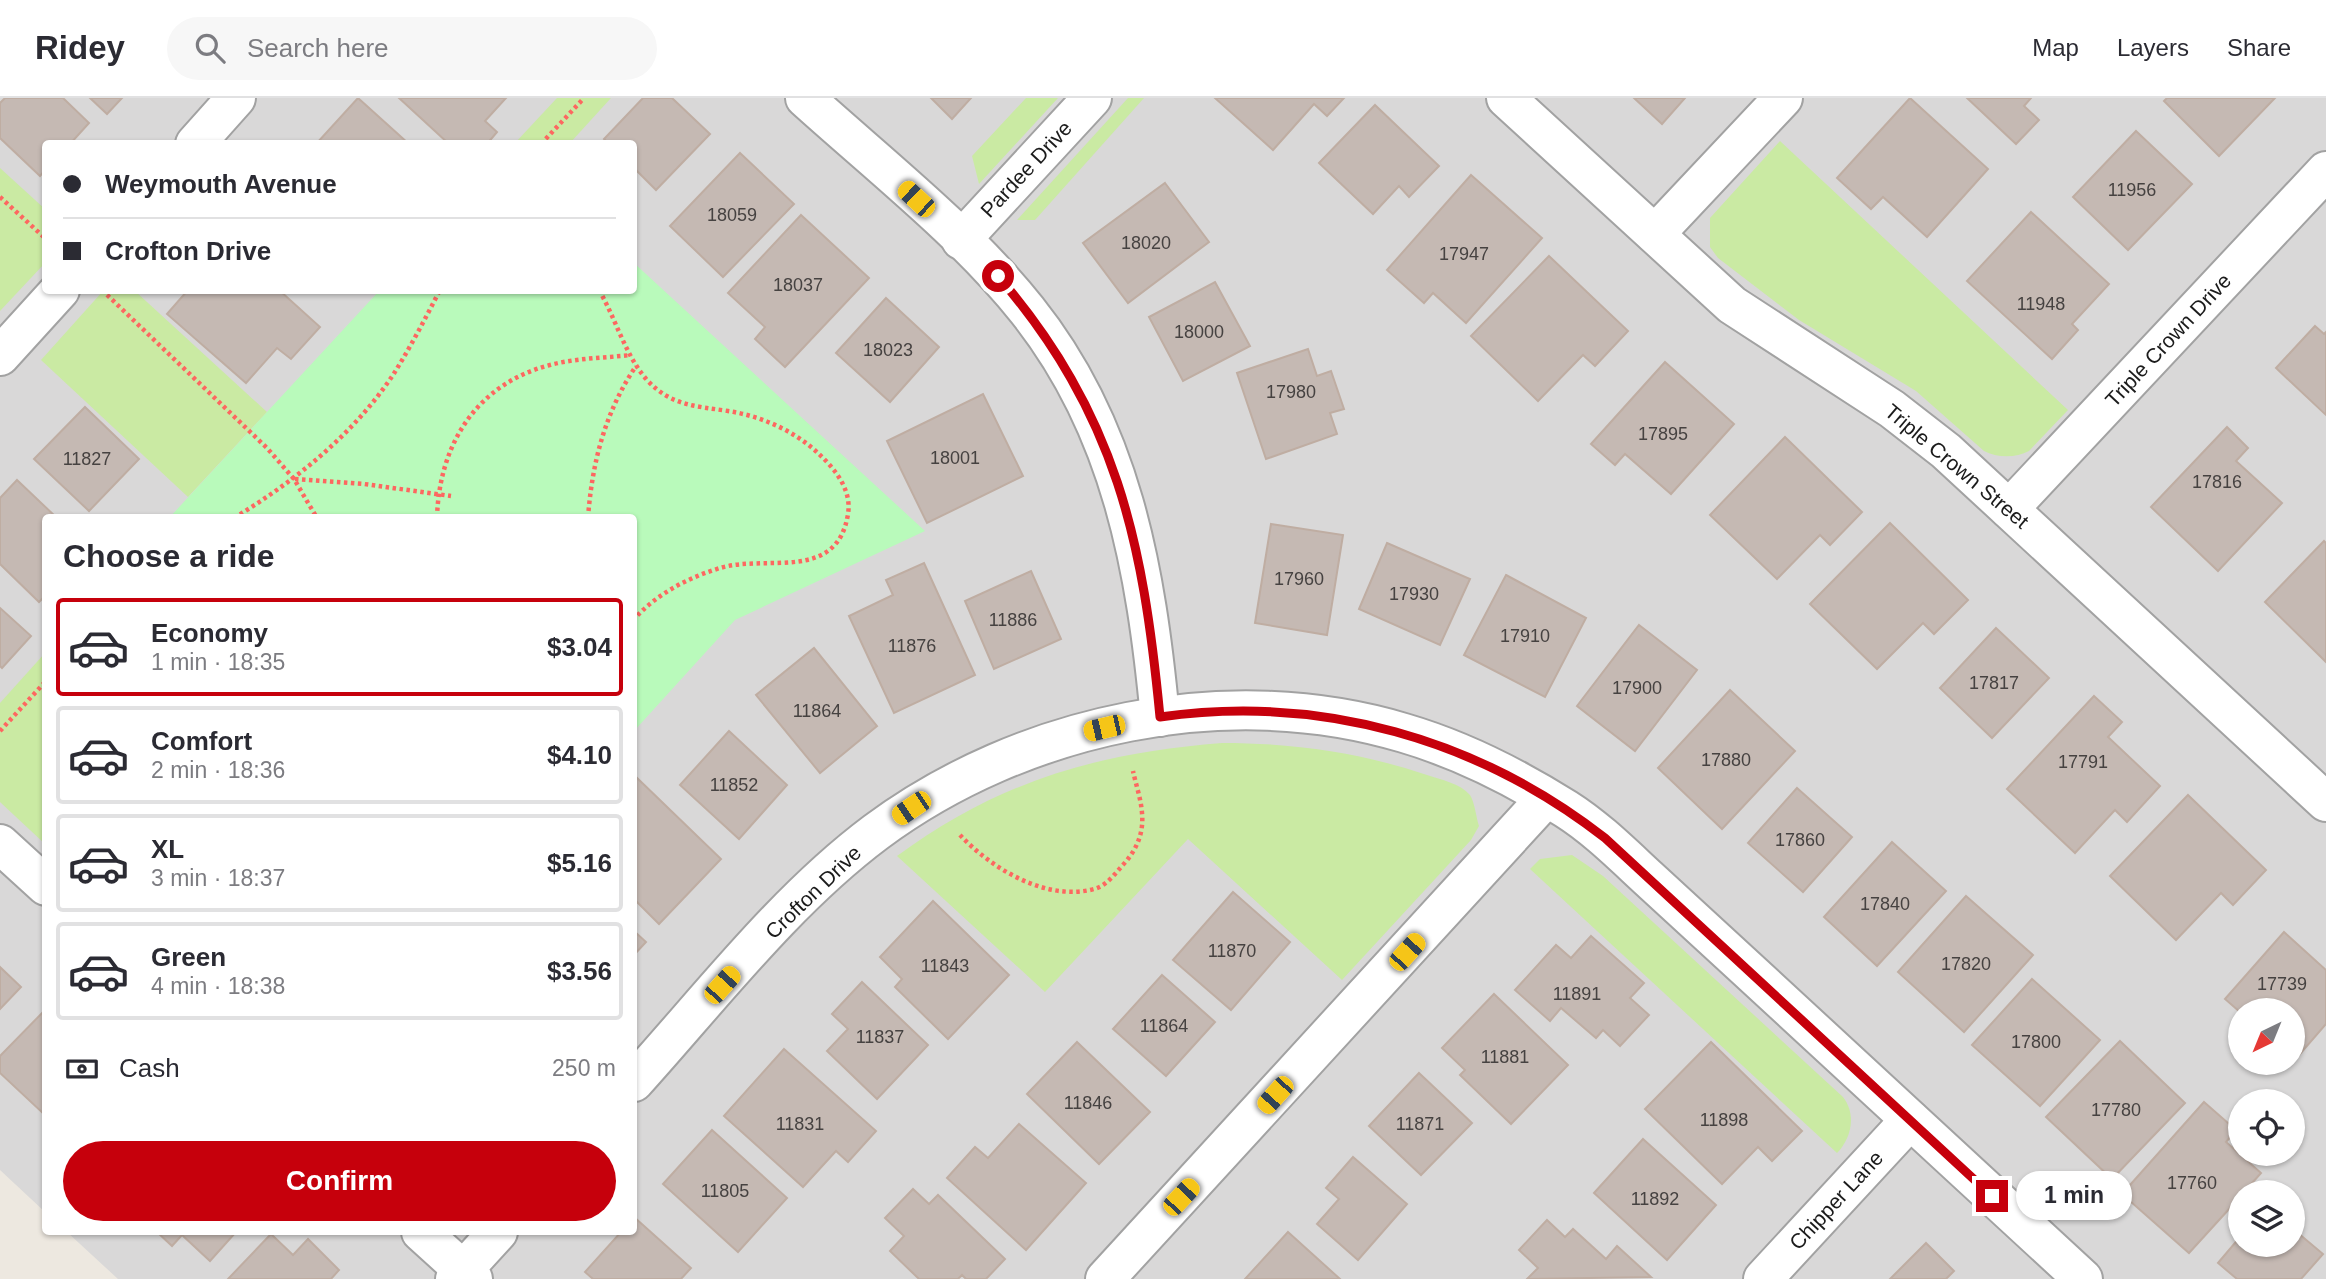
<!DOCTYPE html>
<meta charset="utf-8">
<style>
:root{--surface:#fff;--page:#f7f7f7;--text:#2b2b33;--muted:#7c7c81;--line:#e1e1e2;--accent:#c6000c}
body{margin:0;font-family:Helvetica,sans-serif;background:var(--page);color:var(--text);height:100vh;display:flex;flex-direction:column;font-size:26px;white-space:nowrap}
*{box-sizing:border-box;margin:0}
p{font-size:23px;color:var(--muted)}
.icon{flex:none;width:38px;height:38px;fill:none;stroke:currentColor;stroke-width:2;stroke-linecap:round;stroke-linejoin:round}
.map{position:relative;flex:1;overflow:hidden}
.drawer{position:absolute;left:42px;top:416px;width:595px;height:721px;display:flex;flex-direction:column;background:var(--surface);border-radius:7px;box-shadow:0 2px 5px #0004}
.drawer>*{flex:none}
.banner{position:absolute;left:42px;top:42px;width:595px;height:154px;border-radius:7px;box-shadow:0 2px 5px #0004;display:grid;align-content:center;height:154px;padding:0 21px;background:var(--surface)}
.needle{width:46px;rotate:223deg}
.fabs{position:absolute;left:2228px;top:900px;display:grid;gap:14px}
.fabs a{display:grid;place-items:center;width:77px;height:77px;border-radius:50%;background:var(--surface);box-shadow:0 2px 5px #0004;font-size:35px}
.end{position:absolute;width:32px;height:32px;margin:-16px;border:9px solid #c6000c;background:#fff;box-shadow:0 0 0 4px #fff}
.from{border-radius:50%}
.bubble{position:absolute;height:49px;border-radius:24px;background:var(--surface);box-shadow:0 2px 5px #0004;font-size:23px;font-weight:800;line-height:49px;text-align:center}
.car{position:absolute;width:21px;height:42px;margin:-21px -10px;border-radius:9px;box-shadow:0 0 5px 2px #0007;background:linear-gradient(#f5c518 24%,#345 0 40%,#f5c518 0 76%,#345 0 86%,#f5c518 0)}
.banner b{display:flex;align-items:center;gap:24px;height:66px;font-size:26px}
.banner b+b{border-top:2px solid var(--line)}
.banner i{width:18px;height:18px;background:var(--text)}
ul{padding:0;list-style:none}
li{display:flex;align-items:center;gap:21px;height:98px;margin:0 14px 10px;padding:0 7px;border:4px solid var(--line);border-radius:7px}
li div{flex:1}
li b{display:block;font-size:26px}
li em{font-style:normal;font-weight:800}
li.selected{border-color:var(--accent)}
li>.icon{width:63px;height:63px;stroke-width:1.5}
h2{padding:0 21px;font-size:32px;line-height:84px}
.pay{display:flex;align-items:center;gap:18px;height:77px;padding:0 21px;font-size:26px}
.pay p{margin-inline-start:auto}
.primary-button{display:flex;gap:14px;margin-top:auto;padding:14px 21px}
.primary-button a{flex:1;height:80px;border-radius:42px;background:var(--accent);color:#fff;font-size:28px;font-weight:800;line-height:80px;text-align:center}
header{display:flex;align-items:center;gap:42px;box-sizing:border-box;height:98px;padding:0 35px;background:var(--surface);border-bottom:2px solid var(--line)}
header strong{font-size:33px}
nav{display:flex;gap:38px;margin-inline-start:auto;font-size:24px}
.search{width:490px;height:63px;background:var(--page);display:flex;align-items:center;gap:18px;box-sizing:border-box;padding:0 24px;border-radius:38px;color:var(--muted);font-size:26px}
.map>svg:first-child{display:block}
.residential{fill:#d9d8d8;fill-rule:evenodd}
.grass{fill:#caeaa3}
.park{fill:#b9fabb}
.building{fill:#c5b9b3;stroke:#bfada2;stroke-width:2}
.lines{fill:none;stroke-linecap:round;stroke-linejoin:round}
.minor-casing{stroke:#a2a2a2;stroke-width:42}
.path{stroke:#fd6760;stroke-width:4.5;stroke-dasharray:3.5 3.5;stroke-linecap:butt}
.minor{stroke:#fff;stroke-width:38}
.route{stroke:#c6000c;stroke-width:9}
.labels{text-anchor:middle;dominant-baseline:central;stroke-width:5;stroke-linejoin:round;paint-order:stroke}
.number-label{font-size:18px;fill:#464241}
.street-label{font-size:21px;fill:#1b1b1b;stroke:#fff}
</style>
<header>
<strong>Ridey</strong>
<div class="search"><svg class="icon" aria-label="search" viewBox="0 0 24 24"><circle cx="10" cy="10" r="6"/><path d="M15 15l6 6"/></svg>Search here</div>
<nav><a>Map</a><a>Layers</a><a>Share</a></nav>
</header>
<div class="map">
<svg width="2326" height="1181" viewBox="0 0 2326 1181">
<rect width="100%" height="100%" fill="#ede8e0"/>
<path class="residential" d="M0,0H2326V1181H118L67,1134H634V420H46L45,1114L0,1072ZM46,46H634V192H46ZM2240,912H2292V964H2240ZM2240,1003H2292V1055H2240ZM2240,1094H2292V1146H2240Z"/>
<g class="grass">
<path d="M557,0H611L570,45H515Z"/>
<path d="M1026,0H1058L979,86L972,58Z"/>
<path d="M1128,0H1144L1035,122H1017Z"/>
<path d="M1780,43L2068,312L2029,353C2016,360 1997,360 1984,353L1916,293L1799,222L1718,160L1710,149V120Z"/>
<path d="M0,70L46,112L45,165L0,213Z"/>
<path d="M103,193H135L267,314L188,399L41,262Z"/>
<path d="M45,555V746L0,704V605Z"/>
<path d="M1222,645C1293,645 1359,654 1427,677C1441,682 1460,685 1470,697C1475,705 1476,719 1479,728L1471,742L1342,882L1188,741L1045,894L897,758C1000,683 1096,655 1222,645Z"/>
<path d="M1572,757L1603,778L1843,999C1857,1017 1851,1041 1837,1055L1530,771L1540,761Z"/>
</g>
<path class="park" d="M634,165L925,433L735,522L634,633V420H169L379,193L634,192Z"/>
<g class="building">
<path d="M5,0H63L89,25L70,46H46V71L40,78L0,40V5Z"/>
<path d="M90,0H122L107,16Z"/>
<path d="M358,0L409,46H316Z"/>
<path d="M399,0H506L485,23L497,34L487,46H449Z"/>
<path d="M643,0H672L710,36L656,92L634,70V46H609L604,41Z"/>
<path d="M931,0H971L952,21Z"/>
<path d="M1215,0H1344L1327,18L1314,6L1273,52Z"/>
<path d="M1634,0H1685L1662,26Z"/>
<path d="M1910,0L1988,71L1927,139L1883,99L1871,111L1837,80Z"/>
<path d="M1967,0H2031L2024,8L2039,22L2016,46Z"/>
<path d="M2167,0H2275L2219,58L2164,3Z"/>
<path d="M1375,7L1439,68L1409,99L1399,88L1373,116L1319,65Z"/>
<path d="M2136,33L2192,86L2128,152L2073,99Z"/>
<path d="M740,55L794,106L723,179L670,128Z"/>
<path d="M1471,77L1542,140L1466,225L1433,195L1424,205L1387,172Z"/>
<path d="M1165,85L1209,144L1128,205L1083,145Z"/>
<path d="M2031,114L2109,186L2072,226L2078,232L2052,261L1967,183Z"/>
<path d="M801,117L869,180L785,269L755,241L765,229L728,195Z"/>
<path d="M1549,158L1628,233L1595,268L1583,257L1538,303L1471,238Z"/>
<path d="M1215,184L1250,248L1183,283L1149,219Z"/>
<path d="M188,192H279L320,229L291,261L277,250L246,285L167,216Z"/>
<path d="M886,200L939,249L890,304L836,255Z"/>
<path d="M2315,228L2324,236L2326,234V317L2276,270Z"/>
<path d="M1308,251L1317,278L1331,273L1344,311L1330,315L1337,336L1266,361L1237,275Z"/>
<path d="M1665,264L1734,326L1671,396L1625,356L1615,367L1591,346Z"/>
<path d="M983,296L1023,378L927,425L887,343Z"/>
<path d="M85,309L139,361L89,413L34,361Z"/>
<path d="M2227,329L2248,350L2236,363L2282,405L2218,473L2151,409Z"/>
<path d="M1785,339L1862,414L1830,447L1820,437L1777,481L1710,417Z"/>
<path d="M17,382L57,420H46V497L39,504L0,466V400Z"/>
<path d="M1890,425L1968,502L1934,536L1923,525L1877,571L1810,506Z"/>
<path d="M1271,426L1343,437L1327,537L1255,525Z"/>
<path d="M2324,443L2326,445V564L2265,504Z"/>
<path d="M1387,445L1470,481L1440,547L1359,511Z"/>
<path d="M924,465L975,577L894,615L849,518L893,497L886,482Z"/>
<path d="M1031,473L1061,541L994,571L965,503Z"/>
<path d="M1506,477L1586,520L1545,599L1464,557Z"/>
<path d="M0,510L31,538L2,570L0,568Z"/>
<path d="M1639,527L1697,572L1635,653L1577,608Z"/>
<path d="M1996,530L2049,580L1992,640L1940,590Z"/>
<path d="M814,550L877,628L820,675L756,597Z"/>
<path d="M1730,592L1795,653L1722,731L1658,670Z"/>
<path d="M2094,598L2122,624L2108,639L2160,688L2127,724L2115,712L2075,755L2007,691Z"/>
<path d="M729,633L787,687L739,741L680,687Z"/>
<path d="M634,677L721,761L659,826L634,801Z"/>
<path d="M1797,690L1852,739L1803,794L1748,745Z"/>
<path d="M2188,697L2266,772L2233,807L2221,795L2176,842L2110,778Z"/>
<path d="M1892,744L1946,793L1877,868L1824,819Z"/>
<path d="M1233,794L1290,844L1231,912L1173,862Z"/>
<path d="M1966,798L2033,857L1964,934L1898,874Z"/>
<path d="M933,803L1009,877L948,941L895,889L902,881L880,859Z"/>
<path d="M634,833L646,844L634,857Z"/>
<path d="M2284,834L2326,872V926L2294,963L2292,912H2240V914L2225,901Z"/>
<path d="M1591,838L1644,885L1630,900L1649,917L1620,948L1603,932L1596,940L1561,910L1550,923L1515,892L1556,847L1571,860Z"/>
<path d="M0,869L21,889L0,911Z"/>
<path d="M1162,877L1215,924L1166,978L1113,931Z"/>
<path d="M2032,881L2100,942L2040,1008L1972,947Z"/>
<path d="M862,884L928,947L877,1001L827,953L848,931L832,916Z"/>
<path d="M1494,896L1568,967L1511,1026L1460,977L1465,972L1442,950Z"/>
<path d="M46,911V1018L0,975V958Z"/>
<path d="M2120,943L2185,1005L2112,1081L2046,1019Z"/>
<path d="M1077,944L1150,1014L1099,1066L1027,996Z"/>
<path d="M1711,944L1802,1033L1772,1063L1758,1049L1722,1086L1645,1011Z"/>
<path d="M784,951L876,1033L848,1064L836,1053L803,1089L724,1018Z"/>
<path d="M1419,975L1472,1025L1421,1077L1369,1028Z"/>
<path d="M2204,1004L2236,1032L2226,1044L2261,1075L2244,1094H2240V1099L2189,1155L2122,1096Z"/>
<path d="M1019,1026L1086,1085L1026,1152L947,1080L975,1049L988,1060Z"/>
<path d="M712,1032L787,1100L738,1154L663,1086Z"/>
<path d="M1643,1041L1716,1107L1667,1162L1594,1095Z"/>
<path d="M1353,1059L1407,1106L1358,1162L1317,1126L1339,1101L1326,1090Z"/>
<path d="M913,1091L929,1106L938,1097L1005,1161L986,1181H966L962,1177L958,1181H919L890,1153L904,1138L885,1120Z"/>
<path d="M634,1119L691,1170L681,1181H593L585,1174L621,1134H634Z"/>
<path d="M1547,1122L1565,1139L1573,1131L1606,1161L1617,1148L1651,1179L1527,1181L1538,1170L1519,1152Z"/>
<path d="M2292,1130L2323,1156L2301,1181H2237L2218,1165L2240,1139V1146H2292Z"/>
<path d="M157,1134H236L210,1163L182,1137L172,1148Z"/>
<path d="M1288,1134L1340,1181H1245Z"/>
<path d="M271,1136L293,1157L308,1141L339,1172L331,1181H228Z"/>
<path d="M1926,1145L1954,1173L1946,1181H1890Z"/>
</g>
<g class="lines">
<g class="minor-casing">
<g id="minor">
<path d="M805,0C879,67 966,135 1027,212C1122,331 1146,472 1160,619"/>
<path d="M1506,0L1732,207L1892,311L1946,353L2326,704"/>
<path d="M195,46L236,0"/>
<path d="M1655,136L1783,0"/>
<path d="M961,142L1092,0"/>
<path d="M0,258L60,192"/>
<path d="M2009,411L2326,73"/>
<path d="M0,746L46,788"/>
<path d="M634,984C710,900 785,802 876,734C1023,625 1228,582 1404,635C1462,652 1515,679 1566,711C1596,730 1622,756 1648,780C1681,810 1714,841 1747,871C1859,975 1971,1078 2083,1181"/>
<path d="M421,1134L473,1181"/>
<path d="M455,1181L498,1134"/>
<path d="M1105,1181L1546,700"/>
<path d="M1763,1181L1910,1022"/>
</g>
</g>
<g class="path">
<path d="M541,46L584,0"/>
<path d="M0,99L46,141"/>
<path d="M102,192L267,350L294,381L317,420"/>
<path d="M599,192C616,221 625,257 647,282C671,308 696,308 728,313C761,318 795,333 819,356C835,371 852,392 848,416C837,485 766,456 720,470C687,480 657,496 634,521"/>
<path d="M295,381L364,386L451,398"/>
<path d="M234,420C295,383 353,337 393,277C410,250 425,221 440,192"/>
<path d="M437,420C439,347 476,286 550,267C576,260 604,260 631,257"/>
<path d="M588,420C592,365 605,314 636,268"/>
<path d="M0,633L46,583"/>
<path d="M960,737C991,770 1046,804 1094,791C1106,788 1114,777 1122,768C1136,753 1144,736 1142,715C1141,701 1136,687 1133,673"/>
</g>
<use href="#minor" class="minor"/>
</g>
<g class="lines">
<path class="route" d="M998,178C1117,317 1143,442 1160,619C1321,596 1478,641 1605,740L1992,1098"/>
</g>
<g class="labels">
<g class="number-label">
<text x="2132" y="92">11956</text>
<text x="732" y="117">18059</text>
<text x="1146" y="145">18020</text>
<text x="1464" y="156">17947</text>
<text x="798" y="187">18037</text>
<text x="2041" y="206">11948</text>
<text x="1199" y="234">18000</text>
<text x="888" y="252">18023</text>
<text x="1291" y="294">17980</text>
<text x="1663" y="336">17895</text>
<text x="955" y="360">18001</text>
<text x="87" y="361">11827</text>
<text x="2217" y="384">17816</text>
<text x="1299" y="481">17960</text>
<text x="1414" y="496">17930</text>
<text x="1013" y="522">11886</text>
<text x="1525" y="538">17910</text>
<text x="912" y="548">11876</text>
<text x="1994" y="585">17817</text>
<text x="1637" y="590">17900</text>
<text x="817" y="613">11864</text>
<text x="1726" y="662">17880</text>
<text x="2083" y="664">17791</text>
<text x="734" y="687">11852</text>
<text x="1800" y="742">17860</text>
<text x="1885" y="806">17840</text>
<text x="1232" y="853">11870</text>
<text x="1966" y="866">17820</text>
<text x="945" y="868">11843</text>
<text x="2282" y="886">17739</text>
<text x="1577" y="896">11891</text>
<text x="1164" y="928">11864</text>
<text x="880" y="939">11837</text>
<text x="2036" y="944">17800</text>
<text x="1505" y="959">11881</text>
<text x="1088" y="1005">11846</text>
<text x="2116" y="1012">17780</text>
<text x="1724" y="1022">11898</text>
<text x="800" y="1026">11831</text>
<text x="1420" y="1026">11871</text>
<text x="2192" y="1085">17760</text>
<text x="725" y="1093">11805</text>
<text x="1655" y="1101">11892</text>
</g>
<g class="street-label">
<text transform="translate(1026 71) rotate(-47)">Pardee Drive</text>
<text transform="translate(2168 242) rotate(-47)">Triple Crown Drive</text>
<text transform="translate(1957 368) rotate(40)">Triple Crown Street</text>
<text transform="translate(813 794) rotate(-44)">Crofton Drive</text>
<text transform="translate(1836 1102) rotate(-47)">Chipper Lane</text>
</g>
</g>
</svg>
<div class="fabs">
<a><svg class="needle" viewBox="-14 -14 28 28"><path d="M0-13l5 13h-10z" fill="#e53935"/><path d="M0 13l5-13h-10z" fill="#7c7c81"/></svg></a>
<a><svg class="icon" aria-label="locate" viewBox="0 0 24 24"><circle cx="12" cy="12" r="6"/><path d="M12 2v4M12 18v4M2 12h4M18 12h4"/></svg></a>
<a><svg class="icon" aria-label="layers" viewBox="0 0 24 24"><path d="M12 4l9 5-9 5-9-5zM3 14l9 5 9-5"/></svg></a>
</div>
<i class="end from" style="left:998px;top:178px"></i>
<i class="end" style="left:1992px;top:1098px"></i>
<div class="bubble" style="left:2016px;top:1073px;width:116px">1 min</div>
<i class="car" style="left:916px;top:101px;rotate:313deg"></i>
<i class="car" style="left:1104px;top:630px;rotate:257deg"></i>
<i class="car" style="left:911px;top:710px;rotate:236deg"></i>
<i class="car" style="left:1407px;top:854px;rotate:42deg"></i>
<i class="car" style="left:722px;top:887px;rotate:42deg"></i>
<i class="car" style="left:1275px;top:997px;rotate:222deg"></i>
<i class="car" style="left:1181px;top:1099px;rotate:43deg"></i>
<div class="banner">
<b><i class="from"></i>Weymouth Avenue</b>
<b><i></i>Crofton Drive</b>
</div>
<section class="drawer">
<h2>Choose a ride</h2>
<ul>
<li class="selected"><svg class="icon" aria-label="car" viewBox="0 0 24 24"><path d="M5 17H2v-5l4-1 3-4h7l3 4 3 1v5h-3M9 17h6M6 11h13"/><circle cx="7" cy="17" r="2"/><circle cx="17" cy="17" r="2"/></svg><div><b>Economy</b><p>1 min · 18:35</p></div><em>$3.04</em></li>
<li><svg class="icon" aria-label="car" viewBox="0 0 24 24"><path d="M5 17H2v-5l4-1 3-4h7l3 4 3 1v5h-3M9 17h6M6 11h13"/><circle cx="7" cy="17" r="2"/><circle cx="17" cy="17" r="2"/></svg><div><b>Comfort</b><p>2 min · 18:36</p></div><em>$4.10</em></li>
<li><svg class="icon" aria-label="car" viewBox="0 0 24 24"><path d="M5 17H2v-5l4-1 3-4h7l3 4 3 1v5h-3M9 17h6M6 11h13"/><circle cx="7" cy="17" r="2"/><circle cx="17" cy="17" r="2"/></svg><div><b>XL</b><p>3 min · 18:37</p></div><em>$5.16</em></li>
<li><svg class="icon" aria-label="car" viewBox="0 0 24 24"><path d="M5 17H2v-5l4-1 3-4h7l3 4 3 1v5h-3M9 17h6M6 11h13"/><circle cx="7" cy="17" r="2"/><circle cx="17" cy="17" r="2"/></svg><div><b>Green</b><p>4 min · 18:38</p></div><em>$3.56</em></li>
</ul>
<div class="pay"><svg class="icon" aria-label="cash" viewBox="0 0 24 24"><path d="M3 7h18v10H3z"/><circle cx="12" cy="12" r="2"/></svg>Cash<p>250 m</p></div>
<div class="primary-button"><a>Confirm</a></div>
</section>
</div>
